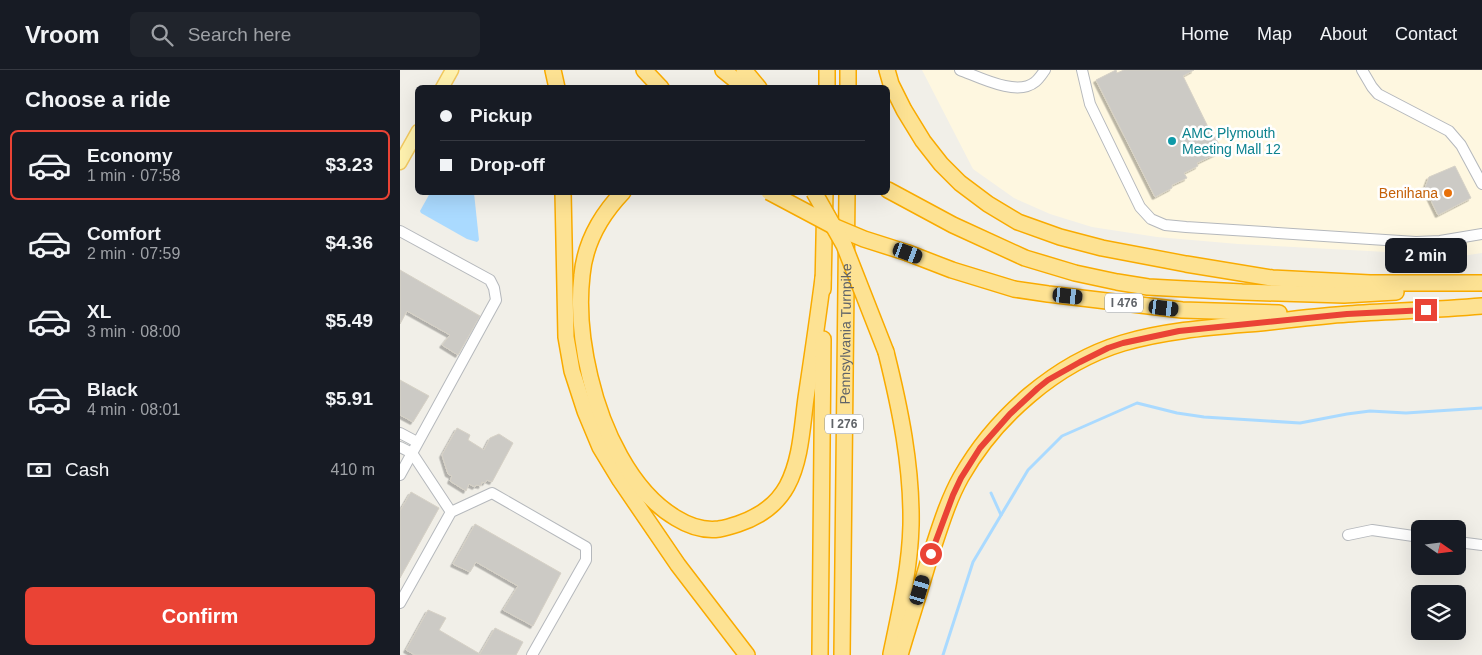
<!DOCTYPE html>
<meta charset="utf-8">
<style>
:root{--surface:#171b24;--page:#20242c;--text:#f1f3f6;--muted:#9ea1a6;--line:#363941;--accent:#ea4335}
body{margin:0;font-family:Arial,sans-serif;background:var(--page);color:var(--text);height:100vh;display:flex;flex-direction:column;font-size:19px;white-space:nowrap}
*{box-sizing:border-box;margin:0}
p{font-size:16px;color:var(--muted)}
.icon{flex:none;width:28px;height:28px;fill:none;stroke:currentColor;stroke-width:2;stroke-linecap:round;stroke-linejoin:round}
.map{position:relative;flex:1;overflow:hidden}
.drawer{display:flex;flex-direction:column;background:var(--surface);width:400px}
.drawer>*{flex:none}
.hud{position:absolute;left:15px;top:15px;width:475px;height:110px;border-radius:8px;box-shadow:0 5px 20px #0002;display:grid;align-content:center;height:110px;padding:0 25px;background:var(--surface)}
.needle{width:32px;rotate:104deg}
.controls{position:absolute;left:1011px;top:450px;display:grid;gap:10px}
.controls a{display:grid;place-items:center;width:55px;height:55px;border-radius:8px;background:var(--surface);box-shadow:0 5px 20px #0002;font-size:25px}
.end{position:absolute;width:22px;height:22px;margin:-11px;border:6px solid #ea4335;background:#fff;box-shadow:0 0 0 2px #fff}
.from{border-radius:50%}
.bubble{position:absolute;height:35px;border-radius:8px;background:var(--surface);box-shadow:0 5px 20px #0002;font-size:16px;font-weight:700;line-height:35px;text-align:center}
.car{position:absolute;width:15px;height:30px;margin:-15px -8px;border-radius:6px;box-shadow:0 0 4px 1px #0007;background:linear-gradient(#222 24%,#8ab4d8 0 40%,#222 0 76%,#8ab4d8 0 86%,#222 0)}
.hud b{display:flex;align-items:center;gap:18px;height:48px;font-size:19px}
.hud b+b{border-top:1px solid var(--line)}
.hud i{width:12px;height:12px;background:var(--text)}
ul{padding:0;list-style:none}
li{display:flex;align-items:center;gap:15px;height:70px;margin:0 10px 8px;padding:0 15px;border:2px solid transparent;border-radius:8px}
li div{flex:1}
li b{display:block;font-size:19px}
li em{font-style:normal;font-weight:700}
li.active{border-color:var(--accent)}
li>.icon{width:45px;height:45px;stroke-width:1.5}
h2{padding:0 25px;font-size:22px;line-height:60px}
.pay{display:flex;align-items:center;gap:12px;height:55px;padding:0 25px;font-size:19px}
.pay p{margin-inline-start:auto}
.button{display:flex;gap:10px;margin-top:auto;padding:10px 25px}
.button a{flex:1;height:58px;border-radius:8px;background:var(--accent);color:#fff;font-size:20px;font-weight:700;line-height:58px;text-align:center}
header{display:flex;align-items:center;gap:30px;box-sizing:border-box;height:70px;padding:0 25px;background:var(--surface);border-bottom:1px solid var(--line)}
header strong{font-size:24px}
nav{display:flex;gap:28px;margin-inline-start:auto;font-size:18px}
.search{width:350px;height:45px;background:var(--page);display:flex;align-items:center;gap:12px;box-sizing:border-box;padding:0 18px;border-radius:8px;color:var(--muted);font-size:19px}
main{display:flex;flex:1;min-height:0}
.map>svg:first-child{display:block}
.commercial{fill:#fef7e0}
.water{fill:#aadaff}
.lines{fill:none;stroke-linecap:round;stroke-linejoin:round}
.stream{stroke:#aadaff;stroke-width:3}
.building{fill:#cccac5;stroke:#d6d1c6;filter:url(#shadow)}
.minor-casing{stroke:#b5b8bc;stroke-width:12}
.major-casing{stroke:#f2c960;stroke-width:15}
.highway-casing{stroke:#f9ab00;stroke-width:18}
.minor{stroke:#fff;stroke-width:10}
.major{stroke:#fff2af;stroke-width:12}
.highway{stroke:#fde293;stroke-width:15}
.highway-bridge-casing{stroke:#f9ab00;stroke-width:18;stroke-linecap:butt}
.highway-bridge{stroke:#fde293;stroke-width:15}
.route{stroke:#ea4335;stroke-width:6}
.culture-dot{fill:#0f9aa8;stroke:#fff;stroke-width:2}
.food-dot{fill:#e8710a;stroke:#fff;stroke-width:2}
.labels{text-anchor:middle;dominant-baseline:central;stroke-width:5;stroke-linejoin:round;paint-order:stroke}
.shield{fill:#fff;stroke:#8f9295;stroke-width:1}
.shield-label{font-size:12px;font-weight:bold;fill:#5f6368}
.culture-label{font-size:14px;fill:#0d838f;stroke:#fff;text-anchor:start}
.food-label{font-size:14px;fill:#c56008;stroke:#fff;text-anchor:end}
.street-label{font-size:14px;fill:#5f6368;stroke:#fff}
</style>
<header>
<strong>Vroom</strong>
<div class="search"><svg class="icon" aria-label="search" viewBox="0 0 24 24"><circle cx="10" cy="10" r="6"/><path d="M15 15l6 6"/></svg>Search here</div>
<nav><a>Home</a><a>Map</a><a>About</a><a>Contact</a></nav>
</header>
<main>
<section class="drawer">
<h2>Choose a ride</h2>
<ul>
<li class="active"><svg class="icon" aria-label="car" viewBox="0 0 24 24"><path d="M5 17H2v-5l4-1 3-4h7l3 4 3 1v5h-3M9 17h6M6 11h13"/><circle cx="7" cy="17" r="2"/><circle cx="17" cy="17" r="2"/></svg><div><b>Economy</b><p>1 min · 07:58</p></div><em>$3.23</em></li>
<li><svg class="icon" aria-label="car" viewBox="0 0 24 24"><path d="M5 17H2v-5l4-1 3-4h7l3 4 3 1v5h-3M9 17h6M6 11h13"/><circle cx="7" cy="17" r="2"/><circle cx="17" cy="17" r="2"/></svg><div><b>Comfort</b><p>2 min · 07:59</p></div><em>$4.36</em></li>
<li><svg class="icon" aria-label="car" viewBox="0 0 24 24"><path d="M5 17H2v-5l4-1 3-4h7l3 4 3 1v5h-3M9 17h6M6 11h13"/><circle cx="7" cy="17" r="2"/><circle cx="17" cy="17" r="2"/></svg><div><b>XL</b><p>3 min · 08:00</p></div><em>$5.49</em></li>
<li><svg class="icon" aria-label="car" viewBox="0 0 24 24"><path d="M5 17H2v-5l4-1 3-4h7l3 4 3 1v5h-3M9 17h6M6 11h13"/><circle cx="7" cy="17" r="2"/><circle cx="17" cy="17" r="2"/></svg><div><b>Black</b><p>4 min · 08:01</p></div><em>$5.91</em></li>
</ul>
<div class="pay"><svg class="icon" aria-label="cash" viewBox="0 0 24 24"><path d="M3 7h18v10H3z"/><circle cx="12" cy="12" r="2"/></svg>Cash<p>410 m</p></div>
<div class="button"><a>Confirm</a></div>
</section>
<div class="map">
<svg width="1082" height="585" viewBox="0 0 1082 585">
<defs>
<filter id="shadow"><feDropShadow dx="-2.5" dy="2.5" stdDeviation="0" flood-color="#0004"/></filter>
</defs>
<rect width="100%" height="100%" fill="#f1efe8"/>
<path class="commercial" d="M522,0H1082V183L1062,186L838,174L757,167L692,157L650,144L614,128L573,99Z"/>
<path class="water" d="M30,123H74L79,170L77,172L67,169L21,143L20,141Z"/>
<g class="lines">
<g class="stream">
<path d="M591,423L601,445"/>
<path d="M543,585L573,492L628,400L662,366L737,333L777,343L804,347L900,353L947,344L970,341L1006,343L1082,338"/>
</g>
</g>
<g class="building">
<path d="M716,0L717,3L724,0H794L783,6L810,61L812,60L822,81L797,93L798,96L784,103L787,108L772,115V118L755,127L696,10Z"/>
<path d="M1055,96L1071,128L1038,145L1025,118L1029,107Z"/>
<path d="M0,200L80,246L58,285L42,275L50,265L7,241L0,254Z"/>
<path d="M0,310L29,326L13,352L0,345Z"/>
<path d="M57,358L70,365L68,370L84,380L90,368L99,364L113,373L92,412L87,410L85,413L82,412L81,416L76,415L75,417L69,414L66,421L50,411L52,406L48,404L42,385Z"/>
<path d="M11,422L39,438L0,508V441Z"/>
<path d="M75,454L161,503L133,556L103,540L118,516L76,492L70,502L53,494Z"/>
<path d="M28,540L46,548L39,560L80,584L95,558L123,572L116,585H15L6,580Z"/>
</g>
<g class="lines">
<g class="minor-casing">
<g id="minor">
<path d="M560,0C579,7 617,27 635,12C639,9 642,4 645,0"/>
<path d="M682,0L690,34L740,137L751,149L765,155L786,157L1016,172L1040,171L1082,164"/>
<path d="M962,0L972,17L978,24L1049,61L1061,75L1082,114"/>
<path d="M0,161L90,210L94,218L96,230L0,405"/>
<path d="M0,363L17,372"/>
<path d="M0,377L12,383L51,442"/>
<path d="M948,465L972,460L1020,467"/>
<path d="M1058,472L1082,475"/>
<path d="M0,533L51,442L92,423L186,477V490L132,585"/>
</g>
</g>
<g class="major-casing">
<g id="major">
<path d="M42,18L52,0"/>
<path d="M0,93L18,61"/>
</g>
</g>
<g class="highway-casing">
<g id="highway">
<path d="M153,0L157,18"/>
<path d="M244,0L261,18"/>
<path d="M323,0L345,18"/>
<path d="M344,0L359,18"/>
<path d="M487,0L491,14L504,40L523,71L541,94L560,113L588,134L618,152L660,167L702,178L786,194L872,208L970,213H1082"/>
<path d="M427,18V0"/>
<path d="M448,18V0"/>
<path d="M488,120L553,155L625,188L675,203L717,212L748,217L842,222L944,225L996,222"/>
<path d="M163,122L166,267L172,301L185,341L200,377L220,410L278,495L347,585"/>
<path d="M223,122C201,145 185,173 182,205C178,239 182,274 190,307C202,358 230,421 276,448C289,456 304,461 319,459C325,458 332,456 338,454C359,447 376,436 387,416C401,390 402,357 406,328C412,288 418,248 423,208"/>
<path d="M508,183L552,200L614,219L648,224L782,240L879,243"/>
<path d="M423,219L425,122"/>
<path d="M486,282C500,338 512,396 511,455C510,498 500,541 491,584"/>
<path d="M420,585L423,269"/>
<path id="s1" d="M442,585L447,122"/>
<path d="M500,585C509,554 519,524 528,493C538,464 546,434 561,407C595,347 656,293 723,273C767,260 814,257 860,253C889,250 918,246 948,244C993,241 1037,240 1082,236"/>
</g>
</g>
<use href="#minor" class="minor"/>
<use href="#major" class="major"/>
<use href="#highway" class="highway"/>
<g class="highway-bridge-casing">
<g id="highway-bridge">
<path d="M369,122L433,156L464,169L508,183"/>
<path d="M414,122L444,175L486,282"/>
</g>
</g>
<use href="#highway-bridge" class="highway-bridge"/>
</g>
<g class="lines">
<path class="route" d="M531,484L553,425L561,408L580,378L610,344L638,318L648,310L680,292L708,278L723,273L779,261L947,244L1026,240"/>
</g>
<circle class="culture-dot" cx="772" cy="71" r="5"/>
<circle class="food-dot" cx="1048" cy="123" r="5"/>
<g class="labels">
<g class="shield">
<rect x="705" y="223.5" width="38" height="19" rx="4"/>
<rect x="425" y="344.5" width="38" height="19" rx="4"/>
</g>
<g class="shield-label">
<text x="724" y="233">I 476</text>
<text x="444" y="354">I 276</text>
</g>
<g class="culture-label">
<text x="782" y="63">AMC Plymouth<tspan x="782" dy="16">Meeting Mall 12</tspan></text>
</g>
<g class="food-label">
<text x="1038" y="123">Benihana</text>
</g>
<g class="street-label">
<text stroke="none"><textPath href="#s1" startOffset="321">Pennsylvania Turnpike</textPath></text>
</g>
</g>
</svg>
<div class="controls">
<a><svg class="needle" viewBox="-14 -14 28 28"><path d="M0-13l5 13h-10z" fill="#e53935"/><path d="M0 13l5-13h-10z" fill="#9ea1a6"/></svg></a>
<a><svg class="icon" aria-label="layers" viewBox="0 0 24 24"><path d="M12 4l9 5-9 5-9-5zM3 14l9 5 9-5"/></svg></a>
</div>
<i class="end from" style="left:531px;top:484px"></i>
<i class="end" style="left:1026px;top:240px"></i>
<div class="bubble" style="left:985px;top:168px;width:82px">2 min</div>
<i class="car" style="left:508px;top:183px;rotate:110deg"></i>
<i class="car" style="left:668px;top:226px;rotate:96deg"></i>
<i class="car" style="left:764px;top:238px;rotate:97deg"></i>
<i class="car" style="left:520px;top:520px;rotate:17deg"></i>
<div class="hud">
<b><i class="from"></i>Pickup</b>
<b><i></i>Drop-off</b>
</div>
</div>
</main>
